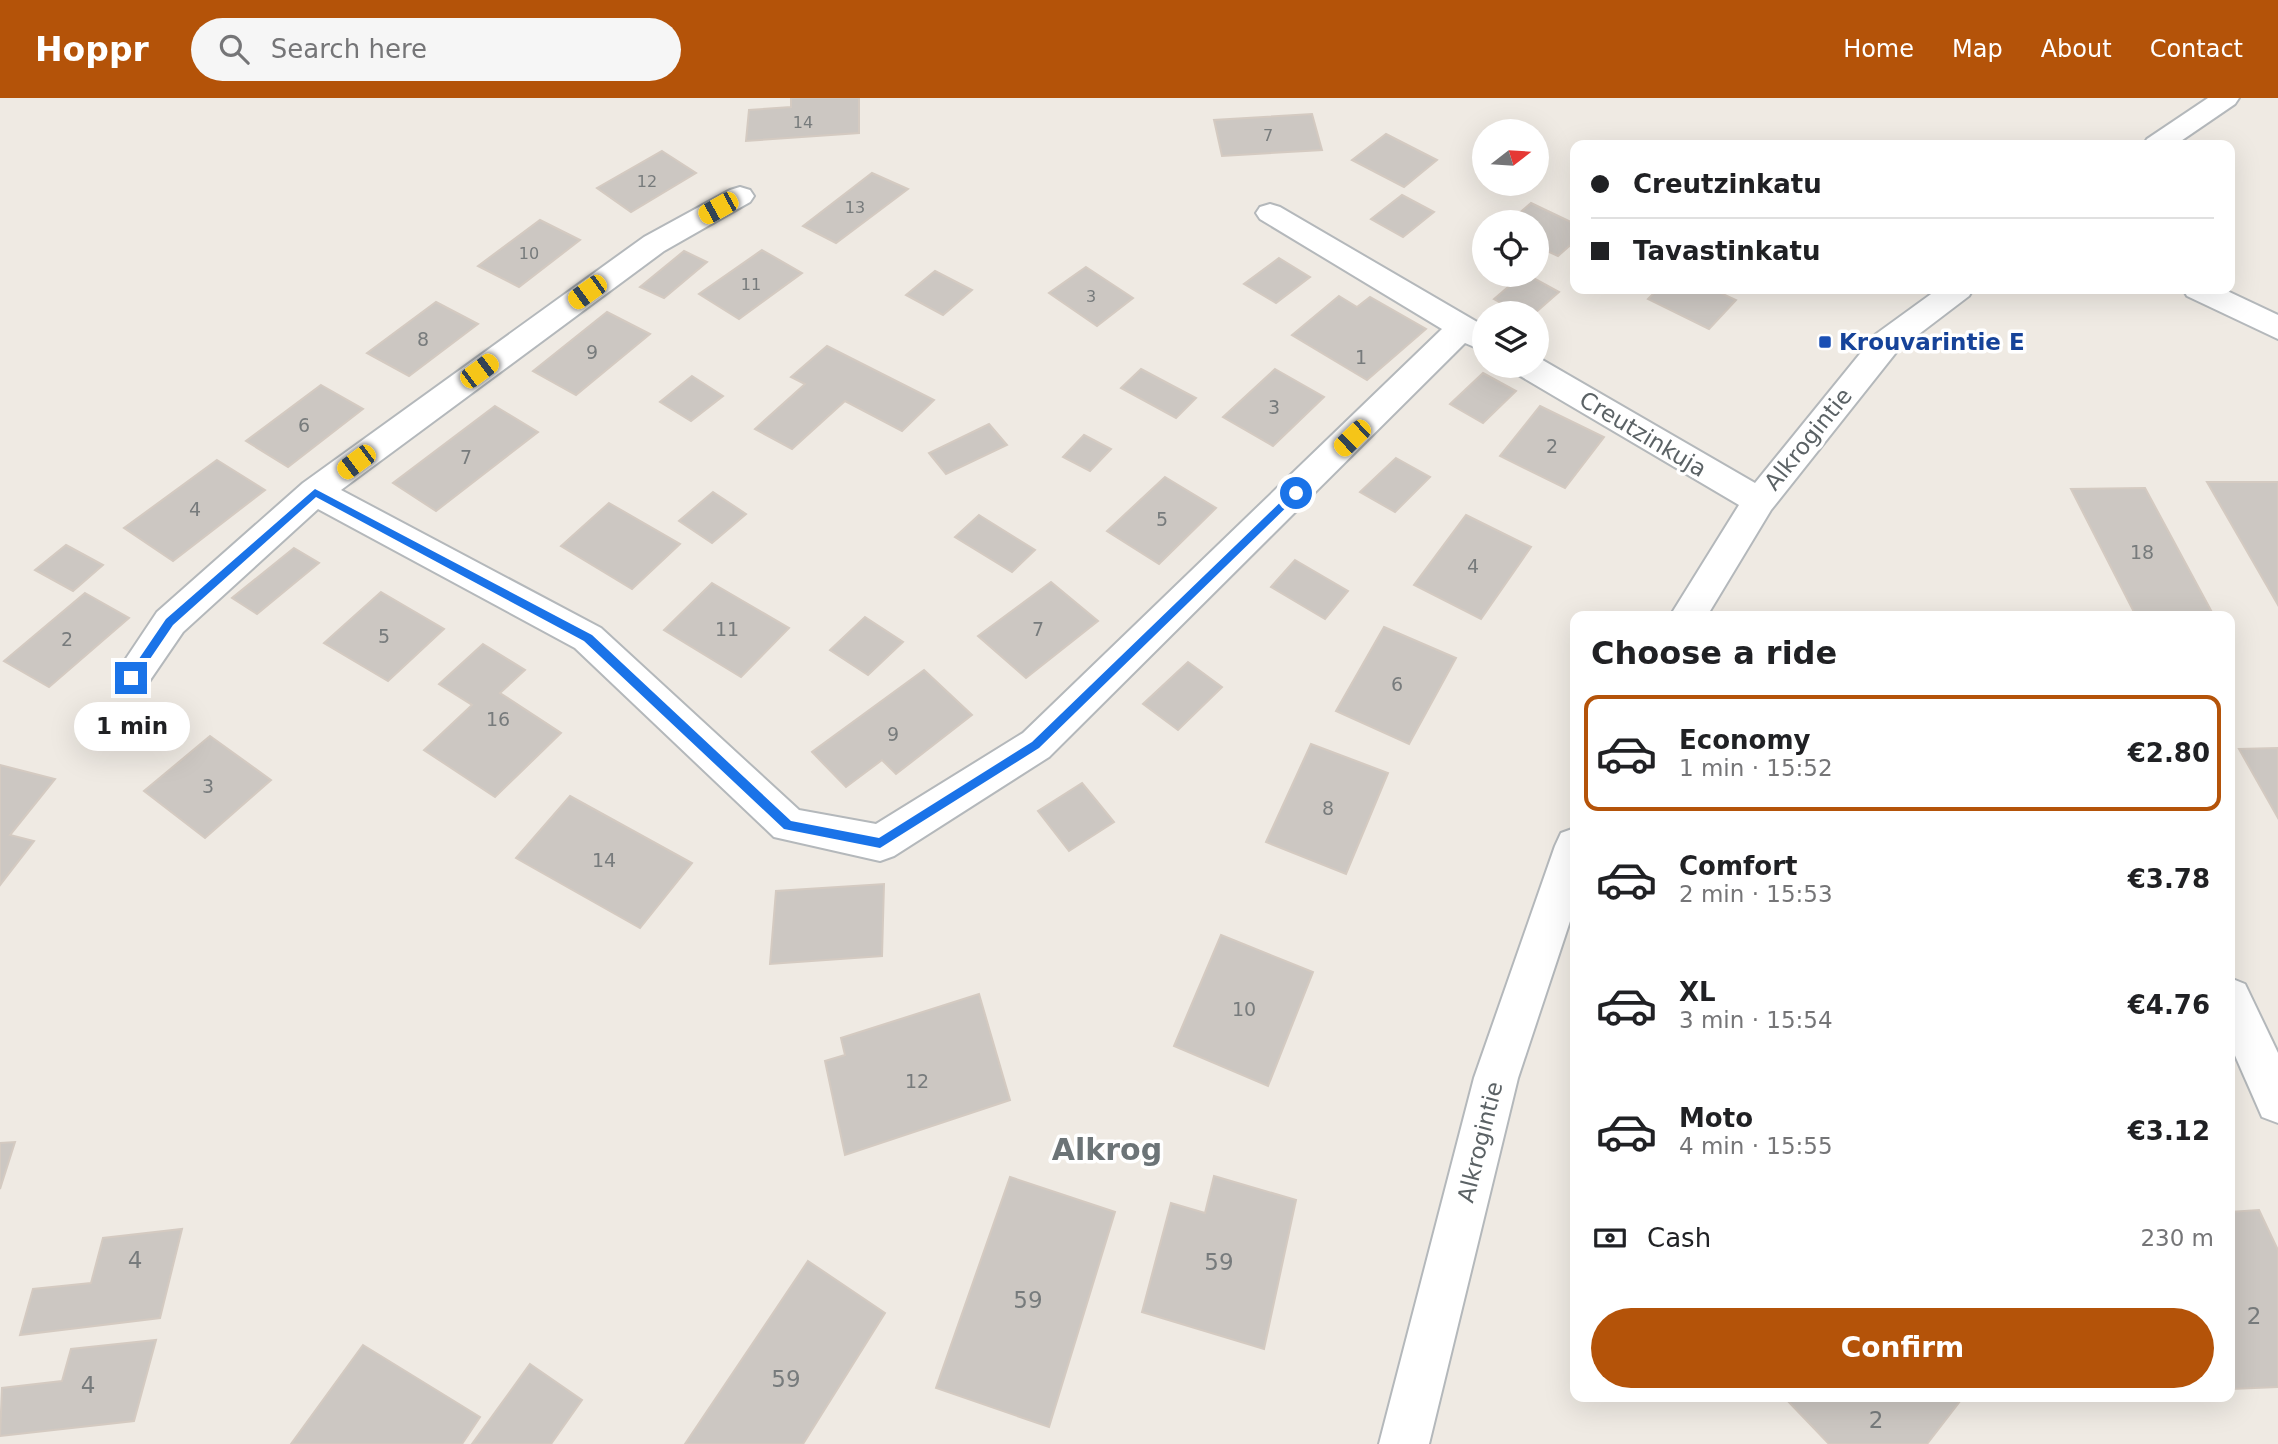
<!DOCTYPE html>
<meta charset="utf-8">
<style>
:root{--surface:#fff;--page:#f6f6f6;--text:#202124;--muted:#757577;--line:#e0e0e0;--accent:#b45309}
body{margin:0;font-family:"DejaVu Sans",sans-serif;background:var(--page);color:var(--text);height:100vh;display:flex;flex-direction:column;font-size:26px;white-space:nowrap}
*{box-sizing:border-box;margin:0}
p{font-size:23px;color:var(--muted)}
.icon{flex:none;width:38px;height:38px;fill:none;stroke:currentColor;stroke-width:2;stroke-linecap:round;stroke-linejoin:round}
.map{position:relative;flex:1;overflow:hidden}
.drawer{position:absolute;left:1570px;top:513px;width:665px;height:791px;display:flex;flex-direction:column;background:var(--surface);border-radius:14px;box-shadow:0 7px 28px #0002}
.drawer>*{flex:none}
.hud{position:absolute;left:1570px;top:42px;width:665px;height:154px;border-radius:14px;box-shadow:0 7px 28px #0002;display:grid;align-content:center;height:154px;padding:0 21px;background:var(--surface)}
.needle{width:46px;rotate:73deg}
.controls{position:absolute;left:1472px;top:21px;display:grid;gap:14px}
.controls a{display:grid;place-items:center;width:77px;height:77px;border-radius:50%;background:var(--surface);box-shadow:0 7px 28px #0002;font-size:35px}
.end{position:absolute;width:32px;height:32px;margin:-16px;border:9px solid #1a73e8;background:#fff;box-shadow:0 0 0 4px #fff}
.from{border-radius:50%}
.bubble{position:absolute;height:49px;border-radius:24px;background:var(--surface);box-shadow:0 7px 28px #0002;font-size:23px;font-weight:700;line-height:49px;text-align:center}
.car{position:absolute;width:21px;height:42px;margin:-21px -10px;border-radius:9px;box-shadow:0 0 5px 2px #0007;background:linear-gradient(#f5c518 24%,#345 0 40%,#f5c518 0 76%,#345 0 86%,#f5c518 0)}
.hud b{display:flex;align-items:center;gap:24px;height:66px;font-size:26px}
.hud b+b{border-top:2px solid var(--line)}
.hud i{width:18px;height:18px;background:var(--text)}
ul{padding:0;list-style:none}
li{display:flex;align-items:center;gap:21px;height:116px;margin:0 14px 10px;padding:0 7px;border:4px solid transparent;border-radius:14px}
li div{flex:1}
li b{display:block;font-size:26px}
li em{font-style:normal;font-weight:700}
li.current{border-color:var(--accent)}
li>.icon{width:63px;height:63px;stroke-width:1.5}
h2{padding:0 21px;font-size:32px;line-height:84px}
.pay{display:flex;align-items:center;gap:18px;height:77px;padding:0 21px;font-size:26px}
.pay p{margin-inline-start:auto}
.cta{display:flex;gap:14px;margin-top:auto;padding:14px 21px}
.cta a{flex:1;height:80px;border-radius:42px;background:var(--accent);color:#fff;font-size:28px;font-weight:700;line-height:80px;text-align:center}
header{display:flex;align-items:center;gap:42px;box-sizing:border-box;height:98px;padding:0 35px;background:var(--accent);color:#fff}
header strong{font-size:33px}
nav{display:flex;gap:38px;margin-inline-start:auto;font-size:24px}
.search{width:490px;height:63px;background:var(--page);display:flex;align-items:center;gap:18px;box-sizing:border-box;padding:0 24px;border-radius:38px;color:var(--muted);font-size:26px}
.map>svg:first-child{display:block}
.building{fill:#ccc7c2;stroke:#d4cac1;stroke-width:2}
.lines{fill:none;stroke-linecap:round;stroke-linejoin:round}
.minor-casing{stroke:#b4b8bb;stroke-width:4}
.minor{fill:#fff;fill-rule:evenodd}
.route{fill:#1a73e8}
.transit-dot{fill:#1a4fb4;stroke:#fff;stroke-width:2.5}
.labels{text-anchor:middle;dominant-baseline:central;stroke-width:7;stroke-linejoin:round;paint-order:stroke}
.far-number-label{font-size:16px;fill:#777b7c}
.number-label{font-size:19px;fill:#777b7c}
.transit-label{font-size:23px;font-weight:bold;fill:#164399;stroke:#fff;text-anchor:start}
.street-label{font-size:23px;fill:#5b6265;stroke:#fff}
.near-number-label{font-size:23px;fill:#777b7c}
.district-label{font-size:30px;font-weight:bold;fill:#6c7477;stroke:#fff}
</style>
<header>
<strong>Hoppr</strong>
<div class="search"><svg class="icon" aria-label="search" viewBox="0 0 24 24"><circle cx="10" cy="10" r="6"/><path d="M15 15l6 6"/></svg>Search here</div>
<nav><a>Home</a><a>Map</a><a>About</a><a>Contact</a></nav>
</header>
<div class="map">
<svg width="2278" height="1346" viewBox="0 0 2278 1346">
<rect width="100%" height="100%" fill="#efeae3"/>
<g class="building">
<path d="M791,0H859V35L746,43L749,12L791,9Z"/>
<path d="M1312,16L1322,52L1222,58L1214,22Z"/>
<path d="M1386,36L1437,62L1404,89L1352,62Z"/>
<path d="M662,53L696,75L631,114L597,90Z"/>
<path d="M872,75L908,91L836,145L803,128Z"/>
<path d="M1402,97L1434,114L1403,139L1371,121Z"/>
<path d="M1531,105L1575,126V143L1558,158L1536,148V124H1509Z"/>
<path d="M540,122L580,142L519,189L478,168Z"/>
<path d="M762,152L802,175L739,221L699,196Z"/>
<path d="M684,153L707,164L664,200L640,189Z"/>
<path d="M1279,160L1310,179L1276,205L1244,186Z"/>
<path d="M1086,169L1133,200L1097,228L1049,195Z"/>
<path d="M935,173L972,192L943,217L906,197Z"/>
<path d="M1522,177H1528L1559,194L1535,215H1519L1494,201Z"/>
<path d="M1658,191H1712L1736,202L1709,231L1648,201Z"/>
<path d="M1339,198L1357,209L1370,199L1426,231L1367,282L1292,237Z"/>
<path d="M436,204L478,226L409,278L367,255Z"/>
<path d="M607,214L650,236L576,297L533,273Z"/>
<path d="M827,248L934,302L902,333L845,303L792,351L755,331L805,286L791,279Z"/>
<path d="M1141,271L1173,288L1196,300L1176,320L1121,290Z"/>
<path d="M1275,271L1324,299L1273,348L1223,319Z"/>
<path d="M1483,275L1516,293L1483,325L1450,306Z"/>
<path d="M692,278L723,298L691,323L660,304Z"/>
<path d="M321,287L363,311L288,369L246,343Z"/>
<path d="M495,308L538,334L436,413L393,385Z"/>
<path d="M1540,308L1604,339L1565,390L1500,358Z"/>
<path d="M989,326L1007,347L946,376L929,355Z"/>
<path d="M1084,337L1111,351L1090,373L1063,359Z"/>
<path d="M1396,360L1430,379L1395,414L1360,394Z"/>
<path d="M217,362L265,392L173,463L124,430Z"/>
<path d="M1165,379L1216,410L1159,466L1107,433Z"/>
<path d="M2207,384H2278V507Z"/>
<path d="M2145,390L2214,518H2136L2071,391Z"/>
<path d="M713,394L746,416L712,445L679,423Z"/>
<path d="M609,405L680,446L632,491L561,448Z"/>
<path d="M979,417L1035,452L1012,474L955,439Z"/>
<path d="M1466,417L1531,449L1481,521L1414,487Z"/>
<path d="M66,447L103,467L73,493L35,472Z"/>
<path d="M294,450L319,465L257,516L232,500Z"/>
<path d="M1295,462L1348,493L1325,521L1271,489Z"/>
<path d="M1051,484L1098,523L1026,580L978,538Z"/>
<path d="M712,485L789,530L741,579L664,532Z"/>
<path d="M381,494L444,531L388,583L324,545Z"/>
<path d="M85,495L129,520L49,589L4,563Z"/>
<path d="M865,519L903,544L868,577L830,552Z"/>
<path d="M1384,529L1456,560L1409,646L1336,613Z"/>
<path d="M483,546L525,572L500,595L561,635L495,699L424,652L472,607L439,586Z"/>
<path d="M1188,564L1222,589L1178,632L1143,606Z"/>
<path d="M924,572L972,617L896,676L882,662L846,689L812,654Z"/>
<path d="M210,638L271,682L205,740L144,693Z"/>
<path d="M1311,646L1388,675L1346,776L1266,744Z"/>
<path d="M2278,650V720L2239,651Z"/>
<path d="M0,667L55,681L10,737L34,743L0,787Z"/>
<path d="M1082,685L1114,724L1069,753L1038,713Z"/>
<path d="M570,698L692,765L640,830L516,760Z"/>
<path d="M884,786L882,858L770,866L776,793Z"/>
<path d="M1221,837L1313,874L1268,988L1174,948Z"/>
<path d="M979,896L1010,1002L845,1057L825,963L845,957L841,940Z"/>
<path d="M15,1044L0,1091V1045Z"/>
<path d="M1214,1078L1296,1102L1264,1251L1142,1214L1171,1105L1205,1115Z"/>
<path d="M1010,1079L1115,1114L1049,1329L936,1290Z"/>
<path d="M2259,1112L2278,1152V1289L2232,1291L2230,1285V1114Z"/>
<path d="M182,1131L160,1220L20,1237L33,1191L91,1185L103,1140Z"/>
<path d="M808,1163L885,1215L803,1346H685Z"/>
<path d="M156,1242L134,1323L0,1338L2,1290L62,1283L71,1251Z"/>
<path d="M363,1247L480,1319L462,1346H291Z"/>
<path d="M530,1266L582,1302L551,1346H472Z"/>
<path d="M1783,1298H1964L1927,1346H1829Z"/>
</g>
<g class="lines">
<g class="minor-casing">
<g id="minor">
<path d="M2208,0H2239L2235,6L2175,47H2143L2147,41Z"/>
<path d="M740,89L750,92L754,98L750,104L664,153L341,392L601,530L799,712L876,726L1023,635L1442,231L1260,121L1256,115L1260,109L1270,106L1280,109L1484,228V253L1465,245L1049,659L894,758L880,763L774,739L575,550L318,411L183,534L144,591L131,595L118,591L113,580L157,514L303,385L644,139L730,92Z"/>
<path d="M1938,191H1973L1969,198L1898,252L1771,412L1707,518H1670L1739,407L1517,276L1512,268H1536V259L1539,260L1755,385L1876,236Z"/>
<path d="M2183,191H2223L2278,217V241L2187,198Z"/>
<path d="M1575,730V808L1518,980L1429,1346H1379L1474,980L1555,748L1561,735Z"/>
<path d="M2230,880L2245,886L2278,955V1025L2262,1019L2230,946Z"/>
</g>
</g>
<use href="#minor" class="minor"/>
</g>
<path class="route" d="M315,391L592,537L791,723L879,740L1032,644L1292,393L1301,395L1039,650L880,750L784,731L584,543L316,399L173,527L135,583H128V577L166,521Z"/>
<rect class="transit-dot" x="1818" y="237" width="14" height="14" rx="3.5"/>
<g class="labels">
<g class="far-number-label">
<text x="803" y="24">14</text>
<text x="1268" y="37">7</text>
<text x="647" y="83">12</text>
<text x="855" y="109">13</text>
<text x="529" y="155">10</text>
<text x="751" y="186">11</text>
<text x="1091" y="198">3</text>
</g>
<g class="number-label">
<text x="423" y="241">8</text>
<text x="592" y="254">9</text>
<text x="1361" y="259">1</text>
<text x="1274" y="309">3</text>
<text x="304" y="327">6</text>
<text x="1552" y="348">2</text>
<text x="466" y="359">7</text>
<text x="195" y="411">4</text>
<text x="1162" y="421">5</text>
<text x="2142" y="454">18</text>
<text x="1473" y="468">4</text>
<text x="727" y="531">11</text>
<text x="1038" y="531">7</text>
<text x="384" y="538">5</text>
<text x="67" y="541">2</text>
<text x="1397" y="586">6</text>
<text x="498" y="621">16</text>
<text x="893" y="636">9</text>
<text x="208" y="688">3</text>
<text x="1328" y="710">8</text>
<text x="604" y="762">14</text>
<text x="1244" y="911">10</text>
<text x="917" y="983">12</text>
</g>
<g class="transit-label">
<text x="1839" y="244">Krouvarintie E</text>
</g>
<g class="street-label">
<text transform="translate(1643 336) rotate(31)">Creutzinkuja</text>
<text transform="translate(1808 341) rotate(-51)">Alkrogintie</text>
<text transform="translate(1480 1044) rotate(-76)">Alkrogintie</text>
</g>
<g class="near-number-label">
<text x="135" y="1162">4</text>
<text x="1219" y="1164">59</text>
<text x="1028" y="1202">59</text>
<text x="2254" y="1218">2</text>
<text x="786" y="1281">59</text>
<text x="88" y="1287">4</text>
<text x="1876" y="1322">2</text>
</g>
<g class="district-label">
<text x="1107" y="1051">Alkrog</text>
</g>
</g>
</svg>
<div class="controls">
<a><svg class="needle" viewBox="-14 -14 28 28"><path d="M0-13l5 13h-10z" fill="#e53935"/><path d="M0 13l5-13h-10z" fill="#757577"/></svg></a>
<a><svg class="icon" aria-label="locate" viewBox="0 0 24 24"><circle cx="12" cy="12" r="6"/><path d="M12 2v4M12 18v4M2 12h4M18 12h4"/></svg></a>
<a><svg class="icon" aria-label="layers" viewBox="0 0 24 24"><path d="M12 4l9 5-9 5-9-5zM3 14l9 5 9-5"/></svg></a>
</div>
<i class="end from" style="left:1296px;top:395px"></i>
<i class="end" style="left:131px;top:580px"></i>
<div class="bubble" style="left:74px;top:604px;width:116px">1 min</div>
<i class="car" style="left:718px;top:110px;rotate:241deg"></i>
<i class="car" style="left:587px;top:194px;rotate:234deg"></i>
<i class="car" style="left:479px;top:273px;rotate:53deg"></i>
<i class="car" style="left:1352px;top:340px;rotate:226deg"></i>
<i class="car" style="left:356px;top:364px;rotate:233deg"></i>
<div class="hud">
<b><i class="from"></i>Creutzinkatu</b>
<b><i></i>Tavastinkatu</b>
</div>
<section class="drawer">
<h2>Choose a ride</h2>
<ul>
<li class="current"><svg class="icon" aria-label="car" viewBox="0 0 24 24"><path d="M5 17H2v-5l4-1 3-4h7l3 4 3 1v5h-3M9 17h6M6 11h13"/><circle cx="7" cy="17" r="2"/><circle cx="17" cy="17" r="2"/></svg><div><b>Economy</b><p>1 min · 15:52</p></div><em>€2.80</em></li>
<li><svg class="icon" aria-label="car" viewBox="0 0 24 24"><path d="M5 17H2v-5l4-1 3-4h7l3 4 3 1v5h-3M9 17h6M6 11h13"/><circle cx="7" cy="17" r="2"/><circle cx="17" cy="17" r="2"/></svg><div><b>Comfort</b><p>2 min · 15:53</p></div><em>€3.78</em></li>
<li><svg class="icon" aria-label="car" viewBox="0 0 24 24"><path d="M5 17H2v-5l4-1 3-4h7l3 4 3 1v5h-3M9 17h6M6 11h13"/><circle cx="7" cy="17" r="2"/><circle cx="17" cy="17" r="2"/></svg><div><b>XL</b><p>3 min · 15:54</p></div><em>€4.76</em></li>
<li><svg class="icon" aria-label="car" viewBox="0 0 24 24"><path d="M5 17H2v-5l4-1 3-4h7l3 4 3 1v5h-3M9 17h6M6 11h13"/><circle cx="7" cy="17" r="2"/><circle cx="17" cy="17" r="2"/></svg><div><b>Moto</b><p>4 min · 15:55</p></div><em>€3.12</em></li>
</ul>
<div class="pay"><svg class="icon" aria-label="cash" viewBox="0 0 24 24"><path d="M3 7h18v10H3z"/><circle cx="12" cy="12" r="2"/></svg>Cash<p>230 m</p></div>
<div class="cta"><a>Confirm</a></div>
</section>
</div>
